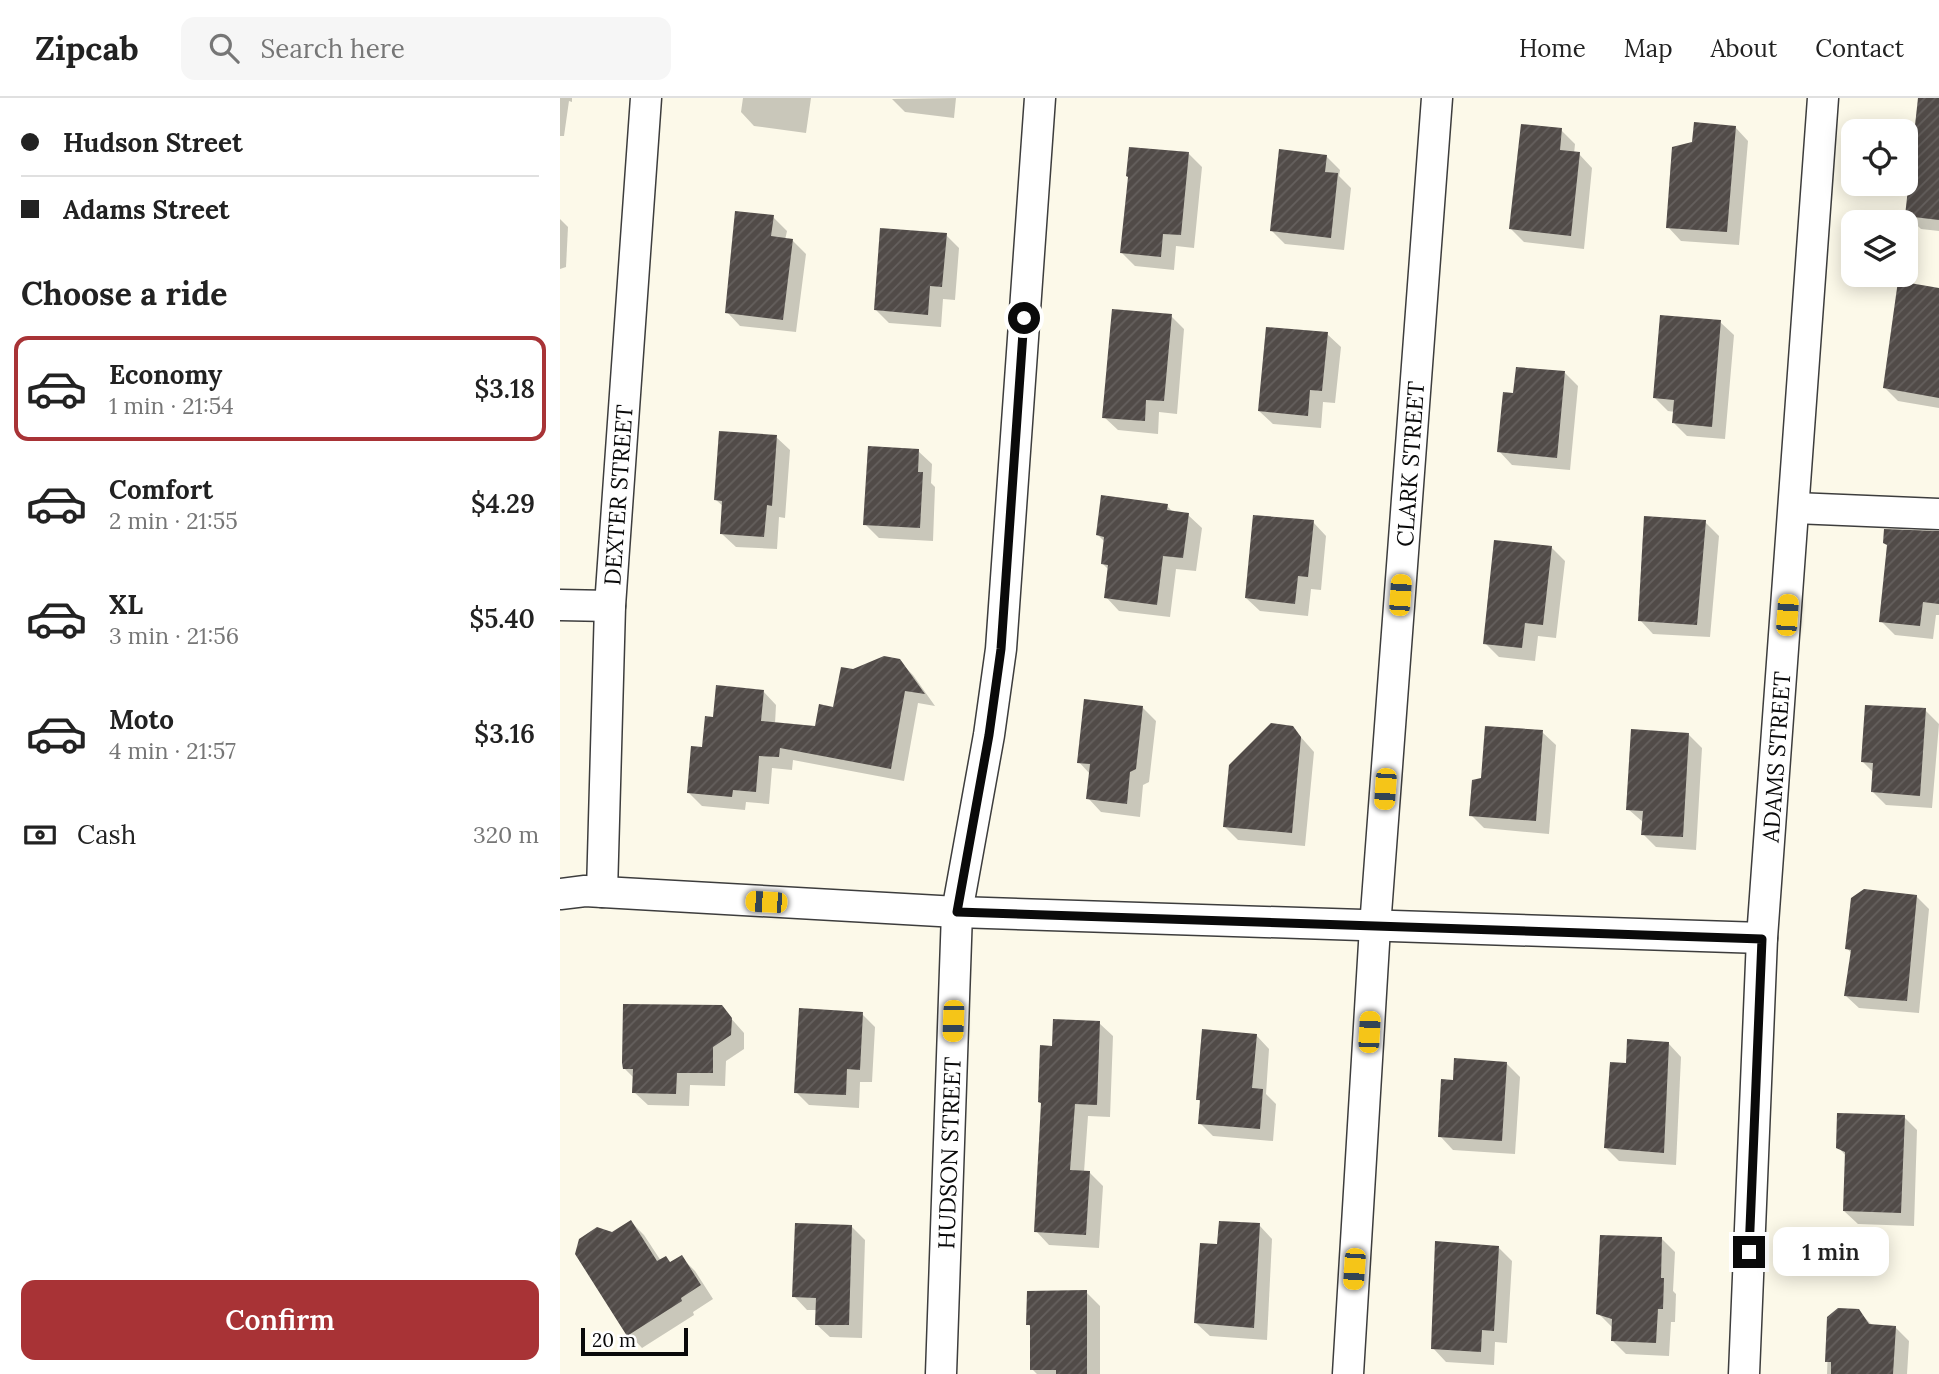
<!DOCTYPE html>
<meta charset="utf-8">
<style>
:root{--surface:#fff;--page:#f6f6f6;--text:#222;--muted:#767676;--line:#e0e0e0;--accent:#a83336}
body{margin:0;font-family:Lora,serif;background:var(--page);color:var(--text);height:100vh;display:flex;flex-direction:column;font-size:26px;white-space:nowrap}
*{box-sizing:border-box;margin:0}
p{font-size:23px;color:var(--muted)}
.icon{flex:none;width:38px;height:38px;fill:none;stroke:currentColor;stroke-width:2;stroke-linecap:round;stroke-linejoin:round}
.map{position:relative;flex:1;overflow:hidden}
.panel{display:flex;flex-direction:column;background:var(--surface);width:560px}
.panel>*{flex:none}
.top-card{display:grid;align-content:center;height:154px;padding:0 21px;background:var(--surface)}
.fabs{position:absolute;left:1281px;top:21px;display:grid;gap:14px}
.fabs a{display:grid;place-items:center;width:77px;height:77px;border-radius:14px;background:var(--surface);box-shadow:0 4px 18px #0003;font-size:35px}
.scale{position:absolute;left:21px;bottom:18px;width:107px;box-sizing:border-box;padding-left:7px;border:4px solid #0a0a0a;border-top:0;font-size:19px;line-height:24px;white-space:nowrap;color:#0a0a0a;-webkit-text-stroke:5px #fff;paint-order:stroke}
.end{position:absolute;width:32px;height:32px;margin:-16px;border:9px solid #0a0a0a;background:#fff;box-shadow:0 0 0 4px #fff}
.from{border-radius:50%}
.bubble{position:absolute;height:49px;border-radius:14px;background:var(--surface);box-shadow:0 4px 18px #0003;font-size:23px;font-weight:600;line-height:49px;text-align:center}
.car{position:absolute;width:21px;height:42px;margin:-21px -10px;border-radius:9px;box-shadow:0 0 5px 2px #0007;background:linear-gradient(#f5c518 24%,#345 0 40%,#f5c518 0 76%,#345 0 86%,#f5c518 0)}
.top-card b{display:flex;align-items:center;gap:24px;height:66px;font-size:26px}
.top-card b+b{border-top:2px solid var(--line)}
.top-card i{width:18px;height:18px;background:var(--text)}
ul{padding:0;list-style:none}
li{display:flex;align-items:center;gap:21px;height:105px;margin:0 14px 10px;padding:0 7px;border:4px solid transparent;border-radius:14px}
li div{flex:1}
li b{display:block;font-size:26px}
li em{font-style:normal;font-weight:600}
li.on{border-color:var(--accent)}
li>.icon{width:63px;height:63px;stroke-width:1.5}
h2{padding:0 21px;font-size:32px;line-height:84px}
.pay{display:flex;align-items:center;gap:18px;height:77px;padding:0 21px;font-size:26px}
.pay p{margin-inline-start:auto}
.primary-button{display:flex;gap:14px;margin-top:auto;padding:14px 21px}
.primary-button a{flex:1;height:80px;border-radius:14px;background:var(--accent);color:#fff;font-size:28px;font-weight:600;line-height:80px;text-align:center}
header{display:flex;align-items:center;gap:42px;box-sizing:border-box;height:98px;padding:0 35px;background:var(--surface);border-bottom:2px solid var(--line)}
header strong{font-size:33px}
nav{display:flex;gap:38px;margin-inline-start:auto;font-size:24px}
.search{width:490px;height:63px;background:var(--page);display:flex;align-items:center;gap:18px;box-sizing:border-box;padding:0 24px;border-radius:14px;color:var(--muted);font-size:26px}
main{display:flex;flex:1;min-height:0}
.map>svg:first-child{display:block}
.shadow{fill:#0003}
.building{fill:url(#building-hatch)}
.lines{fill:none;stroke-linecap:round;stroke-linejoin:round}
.minor-casing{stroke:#3d3d3d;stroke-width:33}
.minor{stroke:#fff;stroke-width:30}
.route{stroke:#0a0a0a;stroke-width:9}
.labels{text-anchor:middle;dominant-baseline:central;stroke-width:7;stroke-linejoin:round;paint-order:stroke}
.street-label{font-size:23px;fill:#0a0a0a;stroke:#fff}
</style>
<header>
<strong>Zipcab</strong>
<div class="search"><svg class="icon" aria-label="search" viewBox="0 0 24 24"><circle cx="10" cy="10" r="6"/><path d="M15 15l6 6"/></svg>Search here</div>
<nav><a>Home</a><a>Map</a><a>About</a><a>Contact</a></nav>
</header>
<main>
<section class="panel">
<div class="top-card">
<b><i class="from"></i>Hudson Street</b>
<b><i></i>Adams Street</b>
</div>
<h2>Choose a ride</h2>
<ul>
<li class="on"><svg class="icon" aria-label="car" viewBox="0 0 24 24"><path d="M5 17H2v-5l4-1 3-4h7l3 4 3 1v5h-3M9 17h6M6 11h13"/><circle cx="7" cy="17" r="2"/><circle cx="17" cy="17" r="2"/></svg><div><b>Economy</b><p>1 min · 21:54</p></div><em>$3.18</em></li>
<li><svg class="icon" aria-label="car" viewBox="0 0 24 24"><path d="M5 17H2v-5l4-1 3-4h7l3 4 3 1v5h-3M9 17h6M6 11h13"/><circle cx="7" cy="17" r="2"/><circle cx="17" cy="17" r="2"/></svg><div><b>Comfort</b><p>2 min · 21:55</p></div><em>$4.29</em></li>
<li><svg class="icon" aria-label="car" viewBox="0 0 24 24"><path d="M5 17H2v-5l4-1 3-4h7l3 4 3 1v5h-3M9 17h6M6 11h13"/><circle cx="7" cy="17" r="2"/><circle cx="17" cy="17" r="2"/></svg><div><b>XL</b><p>3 min · 21:56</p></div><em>$5.40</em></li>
<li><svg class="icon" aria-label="car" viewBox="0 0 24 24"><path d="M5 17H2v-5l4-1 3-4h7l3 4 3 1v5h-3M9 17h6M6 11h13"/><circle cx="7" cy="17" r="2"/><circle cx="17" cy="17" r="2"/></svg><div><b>Moto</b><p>4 min · 21:57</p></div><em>$3.16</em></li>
</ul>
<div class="pay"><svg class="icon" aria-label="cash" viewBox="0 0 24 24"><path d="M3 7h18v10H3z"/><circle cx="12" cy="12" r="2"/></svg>Cash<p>320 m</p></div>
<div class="primary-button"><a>Confirm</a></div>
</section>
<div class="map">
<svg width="1379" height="1276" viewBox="0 0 1379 1276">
<defs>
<pattern id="building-hatch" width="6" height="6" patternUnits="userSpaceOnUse" patternTransform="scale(1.75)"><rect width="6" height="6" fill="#514b48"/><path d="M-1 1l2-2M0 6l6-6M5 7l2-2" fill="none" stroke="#65605e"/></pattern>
</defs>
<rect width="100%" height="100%" fill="#fcf9e9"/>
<g class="shadow">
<path d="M0,0H12V4L9,3L4,38H0Z"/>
<path d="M183,0H251L246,35L194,28L181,14Z"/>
<path d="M396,0L394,20L345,14L332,1Z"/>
<path d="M1379,20V133L1361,131L1347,118Z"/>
<path d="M1175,29L1188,43L1179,147L1121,143L1108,129Z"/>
<path d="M1001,32L1015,46L1014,56H1019L1032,70L1024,151L964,144L951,131Z"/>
<path d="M629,56L642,69L634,150L616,148L614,172L575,168L562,155Z"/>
<path d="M766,58L780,72L779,78L791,90L784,152L725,146L712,133Z"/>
<path d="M213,119L227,133L225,142L233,143L246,156L236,234L180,228L167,214Z"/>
<path d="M0,121L8,129L6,169L0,171Z"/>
<path d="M386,137L399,150L395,202L383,201L381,229L329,225L315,211Z"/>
<path d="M1379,191V310L1338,303L1325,290Z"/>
<path d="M611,218L624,231L617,316L599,314L598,336L558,332L544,319Z"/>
<path d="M1160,224L1174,237L1165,341L1127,338L1114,325L1115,314L1108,313L1095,300Z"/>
<path d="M767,236L781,249L775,305L763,304L761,330L713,326L699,313Z"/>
<path d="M1005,275L1018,288L1010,372L952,367L939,353L955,297Z"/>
<path d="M216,339L230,352L225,420L219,419L217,451L176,449L162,436L164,409L156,402Z"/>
<path d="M358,353L372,366L371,385L375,389L373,443L319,440L305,426Z"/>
<path d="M607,408L614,415L628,417L642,430L636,473L616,471L610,519L559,513L546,499L549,472L543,466L545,444L538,437Z"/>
<path d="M753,424L766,438L761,492L751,491L748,518L700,513L686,500Z"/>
<path d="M1145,424L1159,438L1150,539L1093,536L1080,522Z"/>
<path d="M1379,435V517H1376L1373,541L1335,537L1321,523Z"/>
<path d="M991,449L1005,463L996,540L978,538L975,563L939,559L925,545Z"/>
<path d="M339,563L353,577L375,608L358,605L344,683L233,662L232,672L212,670L209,706L186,704L185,712L142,708L129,695L155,621L203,593L216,607L215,626L256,629L275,611L293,573Z"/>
<path d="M583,610L596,623L589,684L583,687L580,719L541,714L528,700L530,676L519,664Z"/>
<path d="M1365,612L1379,626L1372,710L1326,707L1312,693L1314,675L1303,664Z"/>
<path d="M732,629L754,654L745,748L678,742L665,729Z"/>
<path d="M982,634L996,647L989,736L924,730L911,717L923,682Z"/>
<path d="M1129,637L1142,650L1136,752L1096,749L1083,736L1084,725L1068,711Z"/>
<path d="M1356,798L1369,811L1359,915L1299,910L1286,898L1292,856L1287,850Z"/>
<path d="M161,909L184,935V951L166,963L165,988L130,987L129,1008L88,1007L74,994L75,981L64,970Z"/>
<path d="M302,916L315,929L312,984H300L299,1010L249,1007L236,994Z"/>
<path d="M539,925L553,938L550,1019L528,1018L524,1074L530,1075L543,1088L539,1150L489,1147L476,1133L483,1007L494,949Z"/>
<path d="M696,937L709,951L706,996L716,1006L713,1043L653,1038L640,1025L641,1005L638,1001Z"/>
<path d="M1108,945L1121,959L1116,1067L1059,1063L1046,1050L1067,967Z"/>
<path d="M946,965L960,979L955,1056L893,1052L880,1038Z"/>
<path d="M1344,1019L1357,1032L1354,1128L1298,1126L1284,1113L1286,1058L1278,1049Z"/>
<path d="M71,1124L84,1137L101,1163L111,1166L121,1159L135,1173L153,1201L133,1214L134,1217L82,1250L69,1236L53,1136Z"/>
<path d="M699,1127L712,1141L707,1242L650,1238L636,1225L659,1148Z"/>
<path d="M292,1129L305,1142L302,1240L270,1239L256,1226L257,1212H247L234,1198Z"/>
<path d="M1102,1141L1115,1154L1113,1193L1116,1196L1115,1224H1111L1109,1258L1066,1256L1053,1243L1052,1229L1038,1215Z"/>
<path d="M938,1149L952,1163L947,1245L935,1244L934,1267L886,1264L873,1250Z"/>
<path d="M526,1194L540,1208V1276H477L472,1271V1230L468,1226Z"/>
<path d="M1298,1213L1313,1228L1335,1229L1349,1243L1347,1276H1267L1269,1220Z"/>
</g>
<g class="building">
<path d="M1358,0H1379V122L1345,118Z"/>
<path d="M1134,24L1176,28L1167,134L1106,130L1112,49L1132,44Z"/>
<path d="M961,26L1002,30L1000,52L1020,54L1011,138L949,131Z"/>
<path d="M569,49L629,54L621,137L603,136L601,159L560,155L568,79L566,78Z"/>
<path d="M719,51L767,57L765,74L778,75L771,140L710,133Z"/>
<path d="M175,113L214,117L211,138L233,141L223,222L165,215Z"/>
<path d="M320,130L387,135L382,189L370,188L368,217L314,212Z"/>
<path d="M1338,183L1379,190V300L1323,290Z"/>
<path d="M552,211L612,216L604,303L586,302L585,323L542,320Z"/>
<path d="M1100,217L1161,222L1152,329L1112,325L1114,302L1093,300Z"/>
<path d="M706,229L768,234L762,293L750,292L748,318L698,313Z"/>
<path d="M956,269L1005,273L997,360L937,354L943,294L953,295Z"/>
<path d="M159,333L217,337L212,408L207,407L204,439L160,436L162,403L154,402Z"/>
<path d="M308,348L359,351L358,374H363L360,430L303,427Z"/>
<path d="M541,397L608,406L607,412L629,415L623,460L603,458L597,507L544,500L548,467L541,466L544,439L536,437Z"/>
<path d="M693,417L754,422L748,479L738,478L735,506L685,500Z"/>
<path d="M1084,418L1146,422L1137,527L1078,523Z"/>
<path d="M1324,431L1379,433V506L1363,504L1360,528L1319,524L1327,447L1323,445Z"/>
<path d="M934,442L992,448L983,527L965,525L962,550L923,546Z"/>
<path d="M324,558L340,561L365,596L345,593L331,671L220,650L219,659L199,658L196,694L173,692L172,699L127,695L131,648L142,649L145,618L153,619L156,587L204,592L201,623L255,628L259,606L273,609L281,569L293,571Z"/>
<path d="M524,601L583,608L576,671L570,674L567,706L526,701L530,666L517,665Z"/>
<path d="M1305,607L1366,610L1360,698L1311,694L1313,665L1301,664Z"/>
<path d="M711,625L733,628L741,639L732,735L663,729L669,667Z"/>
<path d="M925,628L983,632L976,723L909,718L912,682L921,680Z"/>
<path d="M1071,631L1129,635L1123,739L1081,737L1083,713L1066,712Z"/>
<path d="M1304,791L1357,797L1347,903L1284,898L1291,852L1285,851L1291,800Z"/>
<path d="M63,906L162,907L172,920L171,937L153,949V975H117L116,996L72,995L73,971H63L62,965Z"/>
<path d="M239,910L303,914L300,972L287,971L286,997L234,995Z"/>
<path d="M493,921L540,923L537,1007L515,1006L510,1072L530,1073L526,1137L474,1134L481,1005L478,1004L480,947L492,948Z"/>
<path d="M642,931L697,936L692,990L703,991L700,1031L638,1026L640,1002H636Z"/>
<path d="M1067,941L1109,944L1104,1055L1044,1050L1050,964L1066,965Z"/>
<path d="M894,960L947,964L942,1043L878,1039L881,981L893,982Z"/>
<path d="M1277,1015L1345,1017L1341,1115L1283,1113L1285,1054L1276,1050Z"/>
<path d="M71,1122L97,1163L106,1158L110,1164L122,1157L141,1187L121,1200L122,1203L67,1238L15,1156L19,1141L37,1129L52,1134Z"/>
<path d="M659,1123L700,1125L694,1230L634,1225L640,1145L657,1146Z"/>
<path d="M235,1125L292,1127L289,1227H255L256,1200L232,1199Z"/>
<path d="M1040,1137L1102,1139L1101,1180H1104L1103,1211H1098L1096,1245L1051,1243L1052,1221L1036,1216Z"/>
<path d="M875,1143L939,1148L934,1233L922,1232L921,1254L871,1251Z"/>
<path d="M527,1192V1276H496V1272H470V1227H466L467,1193Z"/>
<path d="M1278,1210L1299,1211L1309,1226L1336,1228L1333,1276H1271V1264H1265L1267,1219Z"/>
</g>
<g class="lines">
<g class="minor-casing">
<g id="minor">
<path d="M1235,410L1379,416"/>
<path d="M0,507L50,508"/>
<path d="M42,794L50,508L86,0"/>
<path d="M0,796L25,793L397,814L1202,840"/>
<path d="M381,1276L397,814L429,637L441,551L480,0"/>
<path d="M788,1276L815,829L877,0"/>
<path d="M1184,1276L1202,840L1263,0"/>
</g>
</g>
<use href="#minor" class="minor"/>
</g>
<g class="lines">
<path class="route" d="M464,220L441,551L429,637L397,814L1202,841L1189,1154"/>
</g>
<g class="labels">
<g class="street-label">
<text transform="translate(850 366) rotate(-86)">CLARK STREET</text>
<text transform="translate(58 397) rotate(-86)">DEXTER STREET</text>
<text transform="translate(1216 659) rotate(-86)">ADAMS STREET</text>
<text transform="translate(389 1055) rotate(-88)">HUDSON STREET</text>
</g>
</g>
</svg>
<div class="fabs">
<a><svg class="icon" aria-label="locate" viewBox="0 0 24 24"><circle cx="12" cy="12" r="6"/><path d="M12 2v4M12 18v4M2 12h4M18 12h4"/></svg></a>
<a><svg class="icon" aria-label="layers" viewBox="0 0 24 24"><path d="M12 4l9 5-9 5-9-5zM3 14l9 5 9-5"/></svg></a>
</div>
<div class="scale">20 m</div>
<i class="end from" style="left:464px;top:220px"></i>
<i class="end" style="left:1189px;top:1154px"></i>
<div class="bubble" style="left:1213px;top:1129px;width:116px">1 min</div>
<i class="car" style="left:840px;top:497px;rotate:4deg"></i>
<i class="car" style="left:1227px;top:517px;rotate:4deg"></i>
<i class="car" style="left:825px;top:691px;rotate:184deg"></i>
<i class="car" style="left:206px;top:804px;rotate:273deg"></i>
<i class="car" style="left:393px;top:923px;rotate:182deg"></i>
<i class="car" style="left:809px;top:934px;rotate:3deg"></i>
<i class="car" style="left:794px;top:1171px;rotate:184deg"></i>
</div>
</main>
